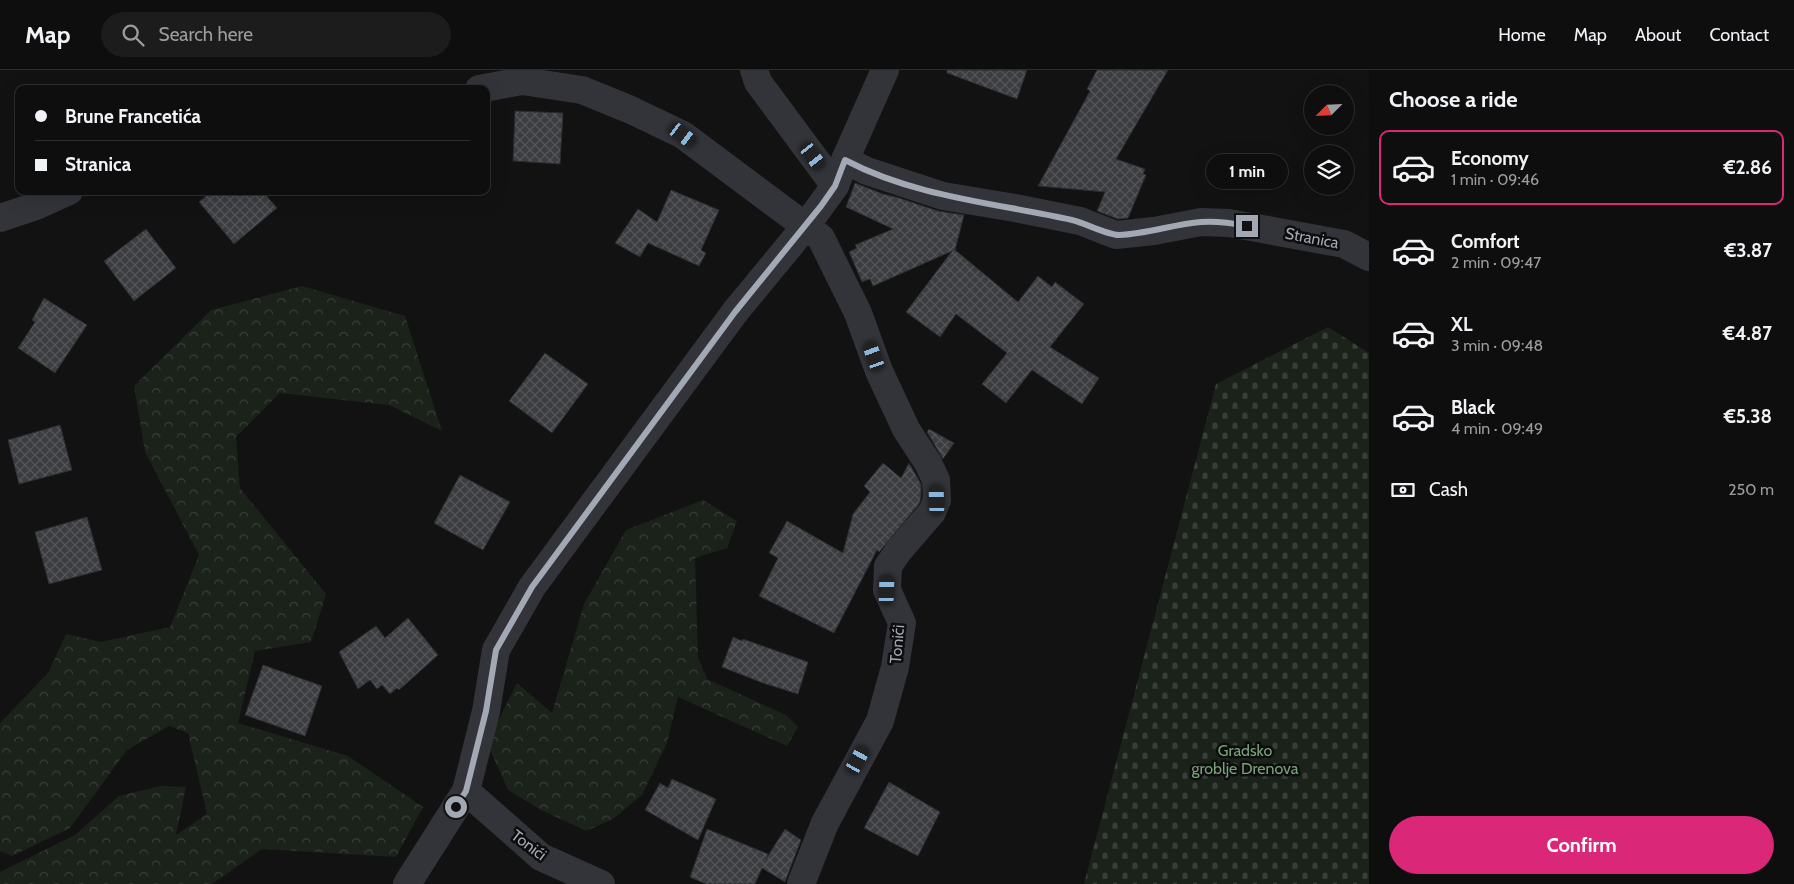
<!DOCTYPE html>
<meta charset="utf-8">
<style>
:root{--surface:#0e0e0e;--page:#1c1c1c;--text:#f1f3f6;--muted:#9b9c9e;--line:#2e2e2e;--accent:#db2777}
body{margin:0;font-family:Cabin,sans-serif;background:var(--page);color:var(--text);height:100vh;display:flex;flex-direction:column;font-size:19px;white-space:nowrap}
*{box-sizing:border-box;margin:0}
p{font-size:16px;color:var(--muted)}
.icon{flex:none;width:28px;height:28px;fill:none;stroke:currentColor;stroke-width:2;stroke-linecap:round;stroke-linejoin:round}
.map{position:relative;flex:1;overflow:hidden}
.sheet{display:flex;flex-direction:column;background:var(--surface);width:425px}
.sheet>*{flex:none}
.top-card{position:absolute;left:15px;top:15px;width:475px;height:110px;border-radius:10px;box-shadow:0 5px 20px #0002,0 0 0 1px var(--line);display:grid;align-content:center;height:110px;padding:0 20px;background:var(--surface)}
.needle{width:32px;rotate:246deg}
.tools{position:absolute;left:1304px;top:15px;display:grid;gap:10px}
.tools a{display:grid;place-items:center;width:50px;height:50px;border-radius:50%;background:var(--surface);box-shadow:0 5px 20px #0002,0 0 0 1px var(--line);font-size:25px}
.end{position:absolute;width:22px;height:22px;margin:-11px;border:6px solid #a2a9b5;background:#111;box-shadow:0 0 0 2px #111}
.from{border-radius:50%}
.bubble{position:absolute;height:35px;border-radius:18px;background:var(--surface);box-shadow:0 5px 20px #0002,0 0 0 1px var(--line);font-size:16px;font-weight:700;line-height:35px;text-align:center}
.car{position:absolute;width:15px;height:30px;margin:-15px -8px;border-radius:6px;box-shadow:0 0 4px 1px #0007;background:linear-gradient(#222 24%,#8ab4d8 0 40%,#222 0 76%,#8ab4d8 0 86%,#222 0)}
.top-card b{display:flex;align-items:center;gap:18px;height:48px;font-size:19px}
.top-card b+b{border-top:1px solid var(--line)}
.top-card i{width:12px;height:12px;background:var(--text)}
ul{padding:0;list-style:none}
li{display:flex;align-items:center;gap:15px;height:75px;margin:0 10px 8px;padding:0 10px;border:2px solid transparent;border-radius:10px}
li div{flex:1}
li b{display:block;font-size:19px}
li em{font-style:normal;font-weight:700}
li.on{border-color:var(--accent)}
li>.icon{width:45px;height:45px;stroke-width:1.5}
h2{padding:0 20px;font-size:22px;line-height:60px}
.pay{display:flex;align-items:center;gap:12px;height:55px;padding:0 20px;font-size:19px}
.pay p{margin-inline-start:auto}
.cta{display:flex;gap:10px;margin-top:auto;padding:10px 20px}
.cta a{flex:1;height:58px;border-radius:30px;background:var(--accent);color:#fff;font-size:20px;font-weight:700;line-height:58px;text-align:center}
header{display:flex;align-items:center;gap:30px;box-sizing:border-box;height:70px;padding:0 25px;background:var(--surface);border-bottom:1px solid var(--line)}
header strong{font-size:24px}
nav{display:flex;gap:28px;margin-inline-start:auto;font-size:18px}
.search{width:350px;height:45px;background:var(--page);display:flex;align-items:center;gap:12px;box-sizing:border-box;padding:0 18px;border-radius:28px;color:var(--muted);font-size:19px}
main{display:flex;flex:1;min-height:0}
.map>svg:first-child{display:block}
.forest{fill:url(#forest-crowns)}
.cemetery{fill:url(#cemetery-stones)}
.building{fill:url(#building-cross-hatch);stroke:#2b2c30}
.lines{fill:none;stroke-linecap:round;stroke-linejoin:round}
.minor{stroke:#323439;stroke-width:28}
.route{stroke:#a2a9b5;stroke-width:6}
.labels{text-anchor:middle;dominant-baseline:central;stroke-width:5;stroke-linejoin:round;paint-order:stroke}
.street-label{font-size:16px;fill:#a2a9b5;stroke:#0d0d0e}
.park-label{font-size:16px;fill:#78a277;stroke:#0d0d0e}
</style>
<header>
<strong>Map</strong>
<div class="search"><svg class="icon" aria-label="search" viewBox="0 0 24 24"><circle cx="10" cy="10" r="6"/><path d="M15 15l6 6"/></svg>Search here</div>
<nav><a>Home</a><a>Map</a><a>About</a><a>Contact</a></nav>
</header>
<main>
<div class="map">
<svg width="1369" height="814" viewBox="0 0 1369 814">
<defs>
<pattern id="forest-crowns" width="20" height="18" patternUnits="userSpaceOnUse" patternTransform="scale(1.25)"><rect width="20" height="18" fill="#1a221a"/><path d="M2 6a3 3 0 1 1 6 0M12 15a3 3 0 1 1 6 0" fill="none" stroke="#383f39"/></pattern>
<pattern id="cemetery-stones" width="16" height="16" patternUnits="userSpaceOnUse" patternTransform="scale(1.25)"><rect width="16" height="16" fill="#1a221a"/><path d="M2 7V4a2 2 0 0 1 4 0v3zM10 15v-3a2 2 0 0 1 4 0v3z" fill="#383f39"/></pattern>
<pattern id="building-cross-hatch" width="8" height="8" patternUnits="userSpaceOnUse" patternTransform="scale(1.25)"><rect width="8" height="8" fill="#3c3d41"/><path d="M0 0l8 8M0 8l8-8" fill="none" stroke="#55565a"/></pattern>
</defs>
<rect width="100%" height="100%" fill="#121213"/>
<g class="forest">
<path d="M302,216L405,246L442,361L389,335L280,323L236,367L240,418L326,524L311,572L255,581L238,653L348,686L423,737L396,787L262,779L212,814H0V802L75,765L119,726L161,716L186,717L176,765L207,744L188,663L169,656L127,680L70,758L12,786L0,781V653L48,603L66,564L101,572L170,557L199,485L145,382L134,316L211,240Z"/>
<path d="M703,430L737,451L727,478L695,488L698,587L707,609L786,645L798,657L787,676L678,627L667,673L642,725L613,749L586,761L541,740L508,720L487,673L517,613L552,643L584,534L626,460Z"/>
</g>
<path class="cemetery" d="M1328,257L1369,283V814H1084L1216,314Z"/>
<g class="building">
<path d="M947,0H1027L1017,29L947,3Z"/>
<path d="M1097,0H1168L1116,89L1145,99L1143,104L1146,105L1128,148L1118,149L1097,141L1105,122L1038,116L1090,21L1087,19Z"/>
<path d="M515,41L563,43L560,94L513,91Z"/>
<path d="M855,113L883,124L896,127L938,141L964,145L955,180L1018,232L1038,206L1052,217L1055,212L1084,234L1050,277L1099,308L1082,334L1032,300L1006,333L982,314L1007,283L956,244L940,267L906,242L952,181L873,216L870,209L862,212L849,182L857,178L855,175L893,159L846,137Z"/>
<path d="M671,120L719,140L701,180L706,183L699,196L648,173L640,187L615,173L638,139L657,152Z"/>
<path d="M212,121H262L277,138L234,174L199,132Z"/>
<path d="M146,159L176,198L134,231L104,191Z"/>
<path d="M44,228L87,255L55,303L18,278L35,252L32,250Z"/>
<path d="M545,283L588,314L552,363L509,331Z"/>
<path d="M60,355L72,400L19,414L8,370Z"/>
<path d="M929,359L954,373L943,389L927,362Z"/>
<path d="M883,393L901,408L909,393L921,414V427L919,434L879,482L877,480L834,563L759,526L778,488L769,483L787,451L843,483L853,444L870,422L864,416Z"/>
<path d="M460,405L510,432L483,480L434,453Z"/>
<path d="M87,447L102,500L49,514L35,462Z"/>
<path d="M408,548L438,585L399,620L397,618L390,624L382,615L377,619L370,610L358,619L339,582L376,556L385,568Z"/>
<path d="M733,567L742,571L743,569L808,592L798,624L763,613L722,597Z"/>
<path d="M263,595L322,616L305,666L245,645Z"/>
<path d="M672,709L716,729L698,770L645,740L660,713L668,718Z"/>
<path d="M889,712L940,742L918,786L864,758Z"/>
<path d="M707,759L768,784L766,789L785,759L801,770L785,812L762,798L755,814H706L690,807Z"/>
</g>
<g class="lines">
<g class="minor">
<path d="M754,0L758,12L835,116"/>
<path d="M479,19L522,11L582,20L631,40L683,65L821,168L858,243L879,301L906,359L928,393L936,410L937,430L932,442L900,479L888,496L887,520L902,553L895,597L880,651L825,753L801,814"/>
<path d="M845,90L867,101L943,126L1015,138L1080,151L1116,165L1154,161L1201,152L1229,153L1344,174L1369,187"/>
<path d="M0,148L36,136L69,121"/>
<path d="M466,721L541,787L601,814"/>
<path d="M407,814L466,721L486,641L496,580L532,517L735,242L805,157L835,116L845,90L885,0"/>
</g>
</g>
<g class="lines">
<path class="route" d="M456,737L466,721L486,641L496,580L532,517L735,242L821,136L835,116L845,90C915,127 996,133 1072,150C1085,153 1107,165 1119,165C1147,164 1174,154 1201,152C1216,151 1232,153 1247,156"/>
</g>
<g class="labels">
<g class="street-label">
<text transform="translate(1312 168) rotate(11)">Stranica</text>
<text transform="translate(897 574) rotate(-85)">Tonići</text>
<text transform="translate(529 775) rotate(37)">Tonići</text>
</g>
<g class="park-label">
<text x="1245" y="680">Gradsko<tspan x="1245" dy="18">groblje Drenova</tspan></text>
</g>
</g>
</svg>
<div class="tools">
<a><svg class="needle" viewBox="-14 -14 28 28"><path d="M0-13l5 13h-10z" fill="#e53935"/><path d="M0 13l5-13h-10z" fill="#9b9c9e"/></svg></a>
<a><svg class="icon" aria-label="layers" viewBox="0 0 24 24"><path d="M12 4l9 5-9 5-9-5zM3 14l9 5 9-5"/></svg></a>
</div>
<i class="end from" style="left:456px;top:737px"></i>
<i class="end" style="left:1247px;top:156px"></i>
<div class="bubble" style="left:1206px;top:84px;width:82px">1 min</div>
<i class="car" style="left:683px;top:65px;rotate:127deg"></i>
<i class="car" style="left:813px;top:86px;rotate:143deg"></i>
<i class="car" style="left:874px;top:286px;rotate:340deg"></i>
<i class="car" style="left:937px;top:430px;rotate:358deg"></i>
<i class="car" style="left:887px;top:520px;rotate:2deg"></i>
<i class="car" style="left:858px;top:690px;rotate:29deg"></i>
<div class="top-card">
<b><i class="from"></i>Brune Francetića</b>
<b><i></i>Stranica</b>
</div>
</div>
<section class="sheet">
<h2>Choose a ride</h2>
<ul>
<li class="on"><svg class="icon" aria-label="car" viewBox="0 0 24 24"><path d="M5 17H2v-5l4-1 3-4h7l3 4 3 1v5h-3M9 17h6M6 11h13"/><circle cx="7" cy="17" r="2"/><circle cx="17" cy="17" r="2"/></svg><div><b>Economy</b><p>1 min · 09:46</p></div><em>€2.86</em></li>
<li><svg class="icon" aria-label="car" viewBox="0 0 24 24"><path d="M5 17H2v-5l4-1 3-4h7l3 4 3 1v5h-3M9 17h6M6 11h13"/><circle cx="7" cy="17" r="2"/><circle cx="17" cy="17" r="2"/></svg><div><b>Comfort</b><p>2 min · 09:47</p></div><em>€3.87</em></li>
<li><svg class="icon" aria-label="car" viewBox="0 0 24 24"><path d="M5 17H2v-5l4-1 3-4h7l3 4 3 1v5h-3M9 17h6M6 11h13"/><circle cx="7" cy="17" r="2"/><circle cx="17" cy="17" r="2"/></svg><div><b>XL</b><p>3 min · 09:48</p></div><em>€4.87</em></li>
<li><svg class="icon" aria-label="car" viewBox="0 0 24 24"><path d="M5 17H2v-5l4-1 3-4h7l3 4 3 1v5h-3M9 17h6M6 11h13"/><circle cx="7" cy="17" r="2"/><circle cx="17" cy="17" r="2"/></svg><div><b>Black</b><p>4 min · 09:49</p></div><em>€5.38</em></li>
</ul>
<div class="pay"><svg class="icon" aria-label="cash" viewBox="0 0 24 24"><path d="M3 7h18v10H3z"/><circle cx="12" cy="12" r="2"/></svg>Cash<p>250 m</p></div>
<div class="cta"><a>Confirm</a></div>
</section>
</main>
